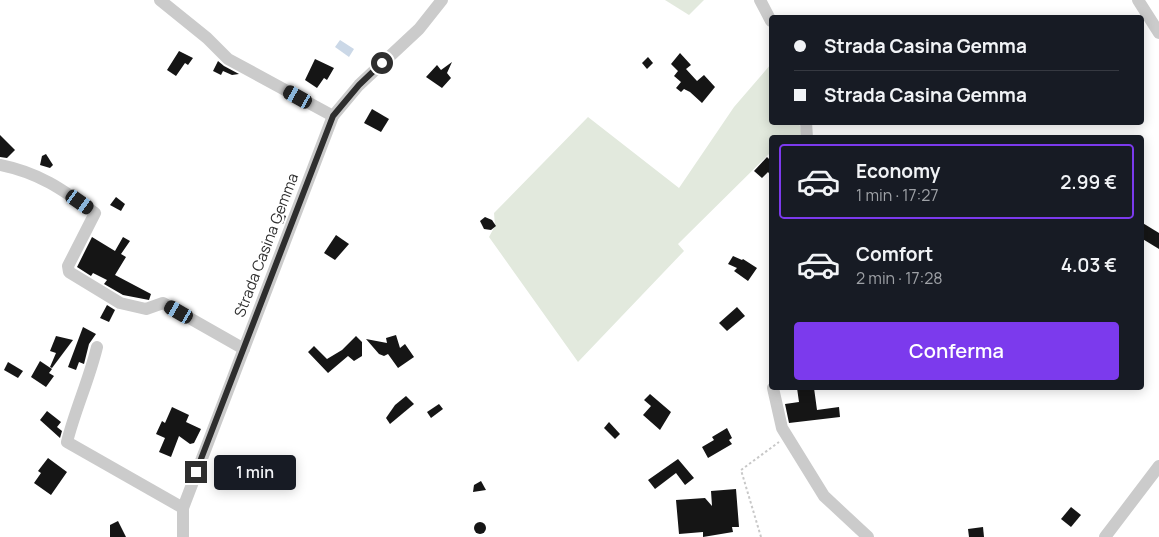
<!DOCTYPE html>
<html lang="it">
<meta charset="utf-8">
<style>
:root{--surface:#171b24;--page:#242831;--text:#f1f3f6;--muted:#9ea1a6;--line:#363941;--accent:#7c3aed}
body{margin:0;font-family:Manrope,sans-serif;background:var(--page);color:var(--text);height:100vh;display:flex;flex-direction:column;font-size:19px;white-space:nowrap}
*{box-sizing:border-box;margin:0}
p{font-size:16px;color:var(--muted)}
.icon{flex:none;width:28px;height:28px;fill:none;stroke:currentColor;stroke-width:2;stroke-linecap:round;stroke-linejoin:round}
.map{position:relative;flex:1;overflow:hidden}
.details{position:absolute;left:769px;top:135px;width:375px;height:255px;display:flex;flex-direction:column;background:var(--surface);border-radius:5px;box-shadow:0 2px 12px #0003}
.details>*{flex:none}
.hud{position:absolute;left:769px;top:15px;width:375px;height:110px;border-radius:5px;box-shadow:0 2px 12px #0003;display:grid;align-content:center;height:110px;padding:0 25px;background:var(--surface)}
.end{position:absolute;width:22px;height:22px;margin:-11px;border:6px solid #2e2e2e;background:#fff;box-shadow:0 0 0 2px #fff}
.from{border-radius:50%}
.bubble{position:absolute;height:35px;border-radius:5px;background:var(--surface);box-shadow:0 2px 12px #0003;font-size:16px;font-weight:600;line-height:35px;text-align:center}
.car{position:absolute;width:15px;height:30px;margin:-15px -8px;border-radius:6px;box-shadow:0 0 4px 1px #0007;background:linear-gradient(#222 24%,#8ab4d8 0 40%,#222 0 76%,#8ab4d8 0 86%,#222 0)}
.hud b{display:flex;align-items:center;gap:18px;height:48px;font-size:19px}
.hud b+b{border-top:1px solid var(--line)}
.hud i{width:12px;height:12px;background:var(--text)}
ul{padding:9px 0 0;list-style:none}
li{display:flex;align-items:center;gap:15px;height:75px;margin:0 10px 8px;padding:0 15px;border:2px solid transparent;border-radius:5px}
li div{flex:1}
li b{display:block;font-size:19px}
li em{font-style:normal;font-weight:600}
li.current{border-color:var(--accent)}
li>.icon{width:45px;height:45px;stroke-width:1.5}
.primary-button{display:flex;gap:10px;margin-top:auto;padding:10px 25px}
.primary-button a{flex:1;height:58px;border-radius:5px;background:var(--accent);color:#fff;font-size:20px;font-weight:600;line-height:58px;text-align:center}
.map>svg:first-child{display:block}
.green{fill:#e2e9dd}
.water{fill:#cbd8e7}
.building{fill:#151515}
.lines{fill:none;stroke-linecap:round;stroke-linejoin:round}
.path{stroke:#c8c8c8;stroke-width:2;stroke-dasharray:2.5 2.5;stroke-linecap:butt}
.minor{stroke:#cbcbcb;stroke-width:12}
.route{stroke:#2e2e2e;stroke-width:6}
.labels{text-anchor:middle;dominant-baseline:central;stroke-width:5;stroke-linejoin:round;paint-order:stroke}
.street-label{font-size:15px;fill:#2e2e2e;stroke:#fff}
</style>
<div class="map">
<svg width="1159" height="537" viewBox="0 0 1159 537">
<rect width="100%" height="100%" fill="#fff"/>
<g class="green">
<path d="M665,0H704L689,15Z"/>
<path d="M771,64V122L799,123L803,137L771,138V152L678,244L684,251L578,362L489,237L495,226L494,213L588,117L679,188L734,107Z"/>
</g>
<path class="water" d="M340,40L354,49L349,57L335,47Z"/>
<g class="building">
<path d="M179,51L193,58L188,65L185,63L176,76L167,70Z"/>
<path d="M680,53L691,65L686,69L697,81L704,75L715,87L702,103L690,92L684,89L681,92L676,88L681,82L674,76L678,71L671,64Z"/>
<path d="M648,57L653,63L647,69L642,63Z"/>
<path d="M315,59L334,68L327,80L324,78L317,88L305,80Z"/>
<path d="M218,61L224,66L239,74L232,75L223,71L221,75L213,71Z"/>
<path d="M452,62L447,73L451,78L442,88L426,77L437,65L441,70Z"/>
<path d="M372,109L389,119L381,132L364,123Z"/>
<path d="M0,135L15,150L7,158L0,157Z"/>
<path d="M46,154L53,165L50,168L40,165L42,156Z"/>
<path d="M767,157L771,161V176L768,172L762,178L754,171Z"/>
<path d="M116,197L125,204L121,211L110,205Z"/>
<path d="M278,213L286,216L283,224L275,218Z"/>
<path d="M485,217L492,220L496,226L491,230L484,229L480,221Z"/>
<path d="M1141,222L1159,233V249L1141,238Z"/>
<path d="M336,235L349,244L335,260L324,253Z"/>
<path d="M92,237L115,251L123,237L130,241L121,254L126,257L115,275L151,294L149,300L123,295L104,284L107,280L93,273L91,276L77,267Z"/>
<path d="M733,256L742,260L743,259L757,268L748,281L734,271L737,268L728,264Z"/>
<path d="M107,305L115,310L109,322L100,318Z"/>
<path d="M737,307L745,316L727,331L719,323Z"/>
<path d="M83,327L96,334L89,344L84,364L79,362L76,370L68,367Z"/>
<path d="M396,335L400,348L405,344L414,357L398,368L388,354L384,356L379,354L366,339L387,343L386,338Z"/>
<path d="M56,336L73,340L52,368L50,367L56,353L50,351Z"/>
<path d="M356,336L362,342V356L354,361L348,356L328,373L308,352L314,346L327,359L342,350Z"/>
<path d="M40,361L52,369L49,373L54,376L46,387L31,377Z"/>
<path d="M8,362L23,371L18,378L4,370Z"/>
<path d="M797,388H814L817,410L839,407L840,417L789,423L785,404L799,402Z"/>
<path d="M650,394L671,412L660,430L643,415L651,406L644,400Z"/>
<path d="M406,396L414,404L390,424L386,418L395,405Z"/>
<path d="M439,404L443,409L431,418L427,412Z"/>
<path d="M172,407L189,415L186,422L201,429L194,443L190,444L179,436L171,457L159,452L165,438L156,434L162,421L165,423Z"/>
<path d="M47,411L61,422L57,427L62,431L60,438L40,420Z"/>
<path d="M609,422L620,434L615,439L604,428Z"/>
<path d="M727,428L732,438L729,440L732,444L708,458L702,447L714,440L712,437Z"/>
<path d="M48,458L67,472L51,495L34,483L41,473L38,471Z"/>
<path d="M678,459L694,478L685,485L676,473L655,489L648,480Z"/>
<path d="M481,481L486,490L473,492L474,485Z"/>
<path d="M736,489L739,527H732L733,532L703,537V532L679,534L676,500L705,498L712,506L711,491Z"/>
<path d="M1071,507L1081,515L1071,527L1061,519Z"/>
<path d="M118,521L126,537H110V525Z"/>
<circle cx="480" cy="528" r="6"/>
<path d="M983,527L984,537H969L968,529Z"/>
</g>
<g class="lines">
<path class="path" d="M761,537L741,470L779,442"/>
<g class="minor">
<path d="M160,0L207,38L228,59L333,116"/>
<path d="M760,0L771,21"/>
<path d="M1138,0L1159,33"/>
<path d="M806,122L807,138"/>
<path d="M0,165C40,173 63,190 95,213L68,266L69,272L120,303L146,309L163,303L244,349"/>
<path d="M97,347C89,380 75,410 67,442L183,508"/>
<path d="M773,388L782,428L824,496L868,537"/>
<path d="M183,537V508L333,116L359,85L419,29L442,0"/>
<path d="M1105,537L1159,466"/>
</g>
</g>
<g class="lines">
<path class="route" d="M196,472L333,116L359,85L382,63"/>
</g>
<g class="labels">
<g class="street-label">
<text transform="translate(266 245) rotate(-69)">Strada Casina Gemma</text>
</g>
</g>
</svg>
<i class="end from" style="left:382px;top:63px"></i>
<i class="end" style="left:196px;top:472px"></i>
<div class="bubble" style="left:214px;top:455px;width:82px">1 min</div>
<i class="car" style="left:298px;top:97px;rotate:299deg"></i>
<i class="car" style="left:80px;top:202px;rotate:125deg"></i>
<i class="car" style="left:179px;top:312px;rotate:300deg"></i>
<div class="hud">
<b><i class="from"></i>Strada Casina Gemma</b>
<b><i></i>Strada Casina Gemma</b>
</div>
<section class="details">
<ul>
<li class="current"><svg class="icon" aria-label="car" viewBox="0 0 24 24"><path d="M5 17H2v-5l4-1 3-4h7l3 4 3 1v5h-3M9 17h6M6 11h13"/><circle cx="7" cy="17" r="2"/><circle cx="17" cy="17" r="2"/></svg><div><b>Economy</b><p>1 min · 17:27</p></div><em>2.99 €</em></li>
<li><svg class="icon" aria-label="car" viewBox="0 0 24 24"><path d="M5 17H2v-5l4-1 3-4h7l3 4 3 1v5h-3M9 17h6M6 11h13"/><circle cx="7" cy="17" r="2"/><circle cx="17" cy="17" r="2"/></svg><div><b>Comfort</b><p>2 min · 17:28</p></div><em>4.03 €</em></li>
</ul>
<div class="primary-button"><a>Conferma</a></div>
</section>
</div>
